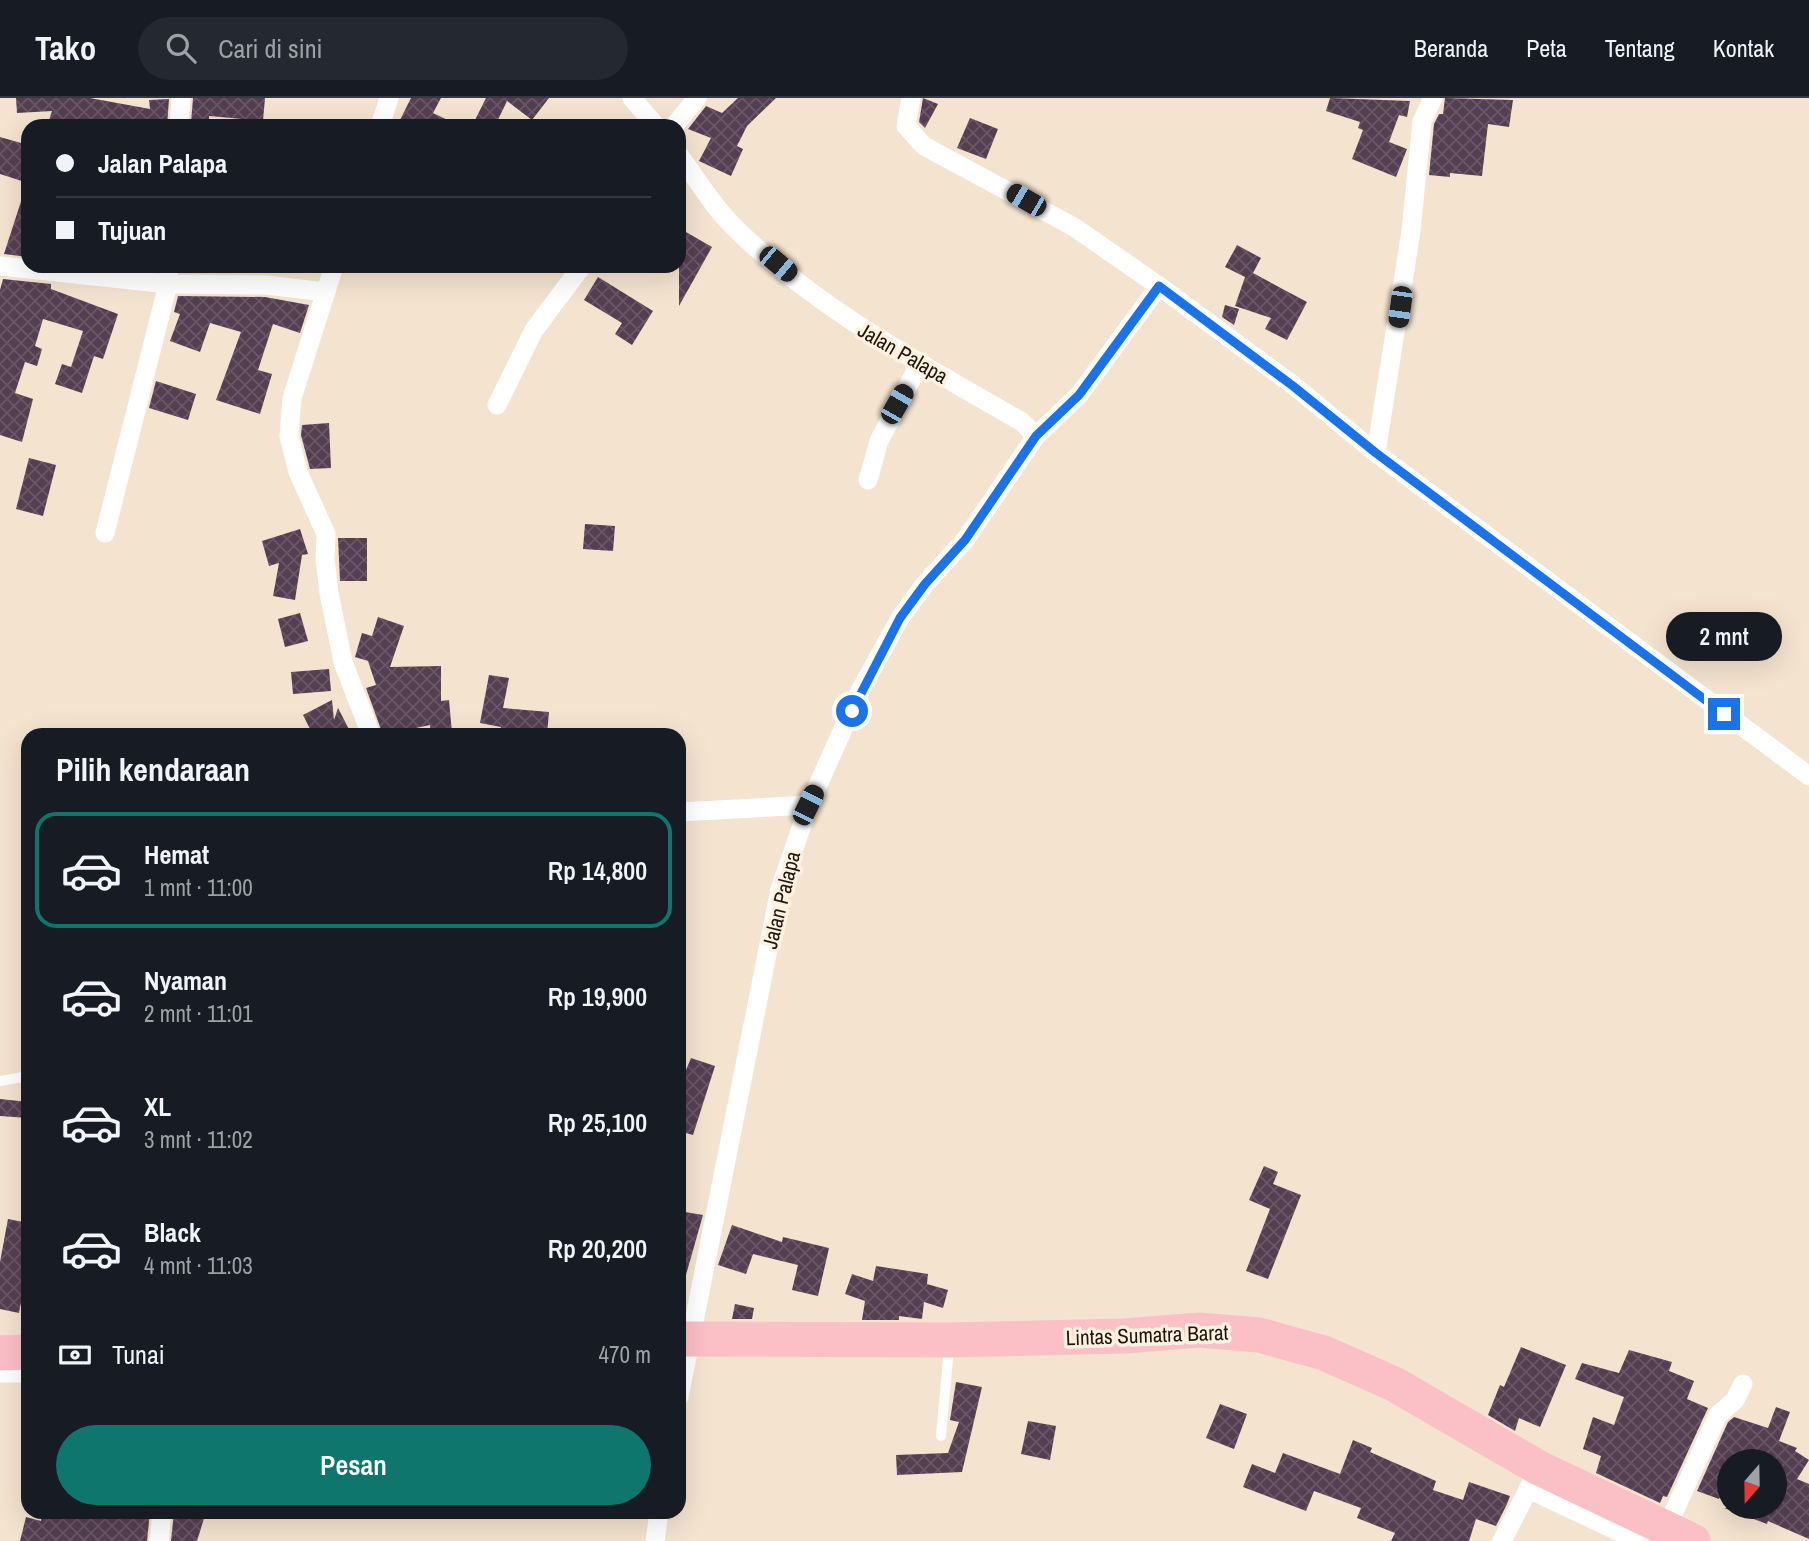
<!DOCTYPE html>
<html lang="id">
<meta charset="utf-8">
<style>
:root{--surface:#171b24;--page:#242831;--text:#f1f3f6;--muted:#9ea1a6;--line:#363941;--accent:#0f766e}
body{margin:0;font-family:"Archivo Narrow",sans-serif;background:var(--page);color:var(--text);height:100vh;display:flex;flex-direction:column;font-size:26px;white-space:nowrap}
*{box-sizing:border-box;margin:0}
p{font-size:23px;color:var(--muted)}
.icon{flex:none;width:38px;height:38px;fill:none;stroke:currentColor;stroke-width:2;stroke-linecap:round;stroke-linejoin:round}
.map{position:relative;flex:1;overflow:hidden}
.panel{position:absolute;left:21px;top:630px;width:665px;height:791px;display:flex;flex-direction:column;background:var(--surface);border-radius:21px;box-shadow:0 7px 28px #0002}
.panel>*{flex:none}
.guide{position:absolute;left:21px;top:21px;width:665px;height:154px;border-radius:21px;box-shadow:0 7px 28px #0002;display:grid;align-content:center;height:154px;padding:0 35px;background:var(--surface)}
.needle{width:46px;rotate:200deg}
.fabs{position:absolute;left:1717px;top:1351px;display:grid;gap:14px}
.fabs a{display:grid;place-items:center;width:70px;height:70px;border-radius:50%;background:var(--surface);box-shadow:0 7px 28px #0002;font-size:35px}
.end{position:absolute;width:32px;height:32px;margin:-16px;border:9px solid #1a73e8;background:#fff;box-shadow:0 0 0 4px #fff}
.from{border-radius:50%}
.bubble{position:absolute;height:49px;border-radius:24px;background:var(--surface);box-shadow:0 7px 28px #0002;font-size:23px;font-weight:600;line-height:49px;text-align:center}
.car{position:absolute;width:21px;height:42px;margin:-21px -10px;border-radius:9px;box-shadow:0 0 5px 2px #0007;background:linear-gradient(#222 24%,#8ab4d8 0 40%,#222 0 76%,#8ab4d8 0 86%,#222 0)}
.guide b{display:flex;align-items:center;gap:24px;height:66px;font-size:26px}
.guide b+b{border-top:2px solid var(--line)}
.guide i{width:18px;height:18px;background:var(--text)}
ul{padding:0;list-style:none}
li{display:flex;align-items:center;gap:21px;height:116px;margin:0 14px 10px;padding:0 21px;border:4px solid transparent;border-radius:21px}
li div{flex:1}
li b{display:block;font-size:26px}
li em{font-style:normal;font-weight:600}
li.on{border-color:var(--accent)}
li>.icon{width:63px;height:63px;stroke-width:1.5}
h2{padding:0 35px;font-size:32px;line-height:84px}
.pay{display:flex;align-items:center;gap:18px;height:77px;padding:0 35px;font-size:26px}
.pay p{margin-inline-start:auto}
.action{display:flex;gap:14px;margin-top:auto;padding:14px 35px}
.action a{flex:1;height:80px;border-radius:42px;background:var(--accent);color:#fff;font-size:28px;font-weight:600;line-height:80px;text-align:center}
header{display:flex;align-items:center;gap:42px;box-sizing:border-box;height:98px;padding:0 35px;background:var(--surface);border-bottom:2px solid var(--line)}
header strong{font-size:33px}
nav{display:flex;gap:38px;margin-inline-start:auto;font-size:24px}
.search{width:490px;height:63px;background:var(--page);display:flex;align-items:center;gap:18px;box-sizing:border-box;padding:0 24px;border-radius:38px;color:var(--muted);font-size:26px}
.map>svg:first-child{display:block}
.building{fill:url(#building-cross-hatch)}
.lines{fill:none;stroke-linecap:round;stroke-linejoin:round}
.lane{stroke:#fff;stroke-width:10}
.street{stroke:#fff;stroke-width:19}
.highway{stroke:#fbbfc6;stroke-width:35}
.route{stroke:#1a73e8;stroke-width:9}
.labels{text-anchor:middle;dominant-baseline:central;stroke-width:7;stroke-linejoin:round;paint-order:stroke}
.street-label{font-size:21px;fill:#1d1710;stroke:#fef1e0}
</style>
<header>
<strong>Tako</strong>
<div class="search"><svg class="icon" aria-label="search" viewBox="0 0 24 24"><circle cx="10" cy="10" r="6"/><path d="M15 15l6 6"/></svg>Cari di sini</div>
<nav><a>Beranda</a><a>Peta</a><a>Tentang</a><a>Kontak</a></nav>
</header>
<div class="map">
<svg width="1809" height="1443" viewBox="0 0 1809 1443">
<defs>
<pattern id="building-cross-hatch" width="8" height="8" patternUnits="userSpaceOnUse" patternTransform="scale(1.75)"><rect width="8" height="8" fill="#543f52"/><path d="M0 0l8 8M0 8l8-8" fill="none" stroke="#695766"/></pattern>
</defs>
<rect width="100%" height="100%" fill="#f3e3cf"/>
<g class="building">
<path d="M16,0H90L150,11L149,2L169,1L167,28H47L52,13L17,15Z"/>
<path d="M193,0H265L263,23L209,18V25H191Z"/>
<path d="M411,0H441L433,15L460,28H397Z"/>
<path d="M486,0H549L532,22L507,3L495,28H472Z"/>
<path d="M738,0H776L747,28L737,48L743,51L731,78L699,63L711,40L688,31L706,8L722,15Z"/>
<path d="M923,0L938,6L925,30L919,24Z"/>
<path d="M1330,0L1410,3L1407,19L1399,17L1389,44L1407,51L1396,79L1352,61L1363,32L1358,30L1360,24L1326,13Z"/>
<path d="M1445,0L1513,2L1509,29L1488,26L1482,78L1450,75V79L1429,77L1434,26L1439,16H1443Z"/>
<path d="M970,20L998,31L986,61L957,50Z"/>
<path d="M0,39L28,47V85L0,76Z"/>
<path d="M25,91H28V159L4,156Z"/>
<path d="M679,130L712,149L679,208Z"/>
<path d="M1237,147L1261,160L1253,175L1307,204L1287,242L1265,231L1271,220L1235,208L1245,179L1225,169Z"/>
<path d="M598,179L653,213L632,247L615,236L622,225L584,202Z"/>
<path d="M3,181L51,186V191L118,216L103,261L94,258L82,295L55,286L62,266L71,269L83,233L43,221L35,248L42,251L37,268L25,264L15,295L33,301L22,344L0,337V192Z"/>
<path d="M178,198L265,199L309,207L300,235L273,226L258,272L272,276L260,316L216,302L241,234L210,225L200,254L170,243L180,216L174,214Z"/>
<path d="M1225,207L1239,211L1234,227L1222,219Z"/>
<path d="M156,283L196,296L188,322L149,310Z"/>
<path d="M329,325L331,370L310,371L301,337L302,327Z"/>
<path d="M29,360L56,367L43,418L16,411Z"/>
<path d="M585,426L615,428L613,453L583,451Z"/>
<path d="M300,431L308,456L302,457L295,502L273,498L279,465L269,468L262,443Z"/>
<path d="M338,440H367V483H340Z"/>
<path d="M300,515L308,543L285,549L278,521Z"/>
<path d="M378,519L404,528L390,569L441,568V603L449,602L452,635L431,637L430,627L383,637L366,590L376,587L368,563L355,559L362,535L372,538Z"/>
<path d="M329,571L331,593L293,596L291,574Z"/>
<path d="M489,577L509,580L503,610L549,614L547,637L500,635L501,629L480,625Z"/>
<path d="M332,602L334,622L338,610L352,637H313L303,617Z"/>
<path d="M691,960L715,968L693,1037L679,1033V989Z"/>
<path d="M0,1001L28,1004V1020L0,1018Z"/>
<path d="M1264,1068L1278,1074L1273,1086L1301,1097L1268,1181L1246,1173L1270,1111L1249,1102Z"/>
<path d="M679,1113L703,1117L682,1191H679Z"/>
<path d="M8,1121L28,1125V1168L19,1215L0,1211V1164Z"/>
<path d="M732,1127L782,1144L783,1139L829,1150L818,1198L792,1192L798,1167L753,1156L746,1176L718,1167Z"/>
<path d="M876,1168L928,1176L927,1186L948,1192L943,1210L924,1204L922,1221L899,1218V1222H862L865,1203L845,1196L852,1176L873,1183Z"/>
<path d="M735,1206L754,1210L752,1221H732Z"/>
<path d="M1521,1249L1566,1267L1540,1329L1519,1320L1515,1333L1488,1317L1500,1287L1504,1289Z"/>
<path d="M1629,1252L1672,1264L1669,1273L1694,1283L1687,1301L1708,1310L1667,1399L1663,1398L1660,1405L1596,1375L1601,1358L1583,1351L1593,1319L1614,1327L1624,1299L1575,1281L1582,1265L1619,1275Z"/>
<path d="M956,1284L982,1289L962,1374L897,1377L896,1357L948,1355L959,1324L950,1322Z"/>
<path d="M1220,1306L1247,1316L1234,1351L1206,1340Z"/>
<path d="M1776,1309L1790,1314L1779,1343L1797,1350L1795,1353L1809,1362L1797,1381L1809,1386V1441L1768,1423L1767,1426L1724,1410L1774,1409V1363H1729V1377L1719,1401L1697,1393L1728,1324L1734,1319L1768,1330Z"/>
<path d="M1028,1323L1056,1328L1050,1362L1021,1356Z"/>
<path d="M1353,1342L1372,1350L1370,1354L1436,1383L1433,1392L1463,1402L1469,1384L1510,1398L1507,1406L1496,1428L1476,1421L1469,1443H1391L1395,1435L1357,1420L1361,1410L1314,1393L1306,1413L1243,1389L1252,1366L1275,1375L1283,1355L1340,1376Z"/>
<path d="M42,1414H150L147,1443H20L26,1419L41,1423Z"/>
<path d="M174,1414H206L197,1443H171Z"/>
</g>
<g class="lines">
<g class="lane">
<path d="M0,983L23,979L28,971"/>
<path d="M941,1338L949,1250"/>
</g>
<g class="street">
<path d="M632,0L656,28"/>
<path d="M911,0L906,28L924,48L1074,129L1159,188L1293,287L1376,355L1809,678"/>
<path d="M179,28L181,0"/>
<path d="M380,28L389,0"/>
<path d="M674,28L697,0"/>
<path d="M679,57C697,81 713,109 734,129C818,212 922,266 1022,324L1036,338L965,442L925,486L900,520L861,591L809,707L780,791L679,1299"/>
<path d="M0,168L168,186L266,187L326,194"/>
<path d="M334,168L292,300L289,338L298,374L326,436L325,461L329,495L343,564L371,637"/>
<path d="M497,307L534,232L582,168"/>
<path d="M1036,338L1079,297L1159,188"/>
<path d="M1376,355L1411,133L1422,23L1433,0"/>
<path d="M868,382L879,343L920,265"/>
<path d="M105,435L168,186L169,168"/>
<path d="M679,714L809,707"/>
<path d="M0,1275H28"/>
<path d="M1528,1391L1639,1443"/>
<path d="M1667,1429L1718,1317L1735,1302L1743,1286"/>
<path d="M159,1443L162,1414"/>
<path d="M655,1443L659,1414"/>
<path d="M1502,1443L1534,1380"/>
</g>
<g class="highway">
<path d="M679,1241L950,1242L1126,1238L1199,1232L1259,1237L1324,1255L1394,1286L1539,1370L1693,1443"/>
<path d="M0,1255L28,1254"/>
</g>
</g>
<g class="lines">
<path class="route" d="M852,613L900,520L925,486L965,442L1036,338L1079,297L1159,188L1293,288L1376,355L1724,616"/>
</g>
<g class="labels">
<g class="street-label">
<text transform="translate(903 255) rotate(30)">Jalan Palapa</text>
<text transform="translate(781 802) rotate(-76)">Jalan Palapa</text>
<text transform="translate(1147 1237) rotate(-2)">Lintas Sumatra Barat</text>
</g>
</g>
</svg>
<div class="fabs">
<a><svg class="needle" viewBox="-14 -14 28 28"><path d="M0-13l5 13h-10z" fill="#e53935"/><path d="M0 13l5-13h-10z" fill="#9ea1a6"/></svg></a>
</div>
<i class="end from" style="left:852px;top:613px"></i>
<i class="end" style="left:1724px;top:616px"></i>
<div class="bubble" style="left:1666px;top:514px;width:116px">2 mnt</div>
<i class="car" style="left:1026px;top:102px;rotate:300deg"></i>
<i class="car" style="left:778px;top:166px;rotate:130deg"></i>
<i class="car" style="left:1400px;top:209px;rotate:188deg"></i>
<i class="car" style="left:897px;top:306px;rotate:30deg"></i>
<i class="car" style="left:808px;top:707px;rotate:26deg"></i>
<div class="guide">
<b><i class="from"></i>Jalan Palapa</b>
<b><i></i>Tujuan</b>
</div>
<section class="panel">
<h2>Pilih kendaraan</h2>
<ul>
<li class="on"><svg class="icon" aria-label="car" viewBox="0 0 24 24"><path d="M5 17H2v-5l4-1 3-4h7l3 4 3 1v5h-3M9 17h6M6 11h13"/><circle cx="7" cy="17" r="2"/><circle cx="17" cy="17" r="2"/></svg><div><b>Hemat</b><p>1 mnt · 11:00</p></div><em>Rp 14,800</em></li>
<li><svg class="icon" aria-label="car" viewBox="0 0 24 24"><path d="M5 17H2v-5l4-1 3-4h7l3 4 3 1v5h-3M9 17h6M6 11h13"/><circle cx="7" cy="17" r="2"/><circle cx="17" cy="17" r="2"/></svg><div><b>Nyaman</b><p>2 mnt · 11:01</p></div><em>Rp 19,900</em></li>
<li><svg class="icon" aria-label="car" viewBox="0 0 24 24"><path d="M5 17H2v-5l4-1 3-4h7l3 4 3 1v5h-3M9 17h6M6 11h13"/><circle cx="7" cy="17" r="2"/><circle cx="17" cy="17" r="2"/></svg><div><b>XL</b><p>3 mnt · 11:02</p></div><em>Rp 25,100</em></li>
<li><svg class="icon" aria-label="car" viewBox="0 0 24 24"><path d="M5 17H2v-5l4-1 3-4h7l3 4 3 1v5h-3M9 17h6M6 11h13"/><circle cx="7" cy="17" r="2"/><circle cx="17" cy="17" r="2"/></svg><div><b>Black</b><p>4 mnt · 11:03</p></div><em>Rp 20,200</em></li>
</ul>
<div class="pay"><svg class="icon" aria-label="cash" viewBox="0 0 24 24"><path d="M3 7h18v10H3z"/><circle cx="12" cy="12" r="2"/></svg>Tunai<p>470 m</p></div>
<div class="action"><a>Pesan</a></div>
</section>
</div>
